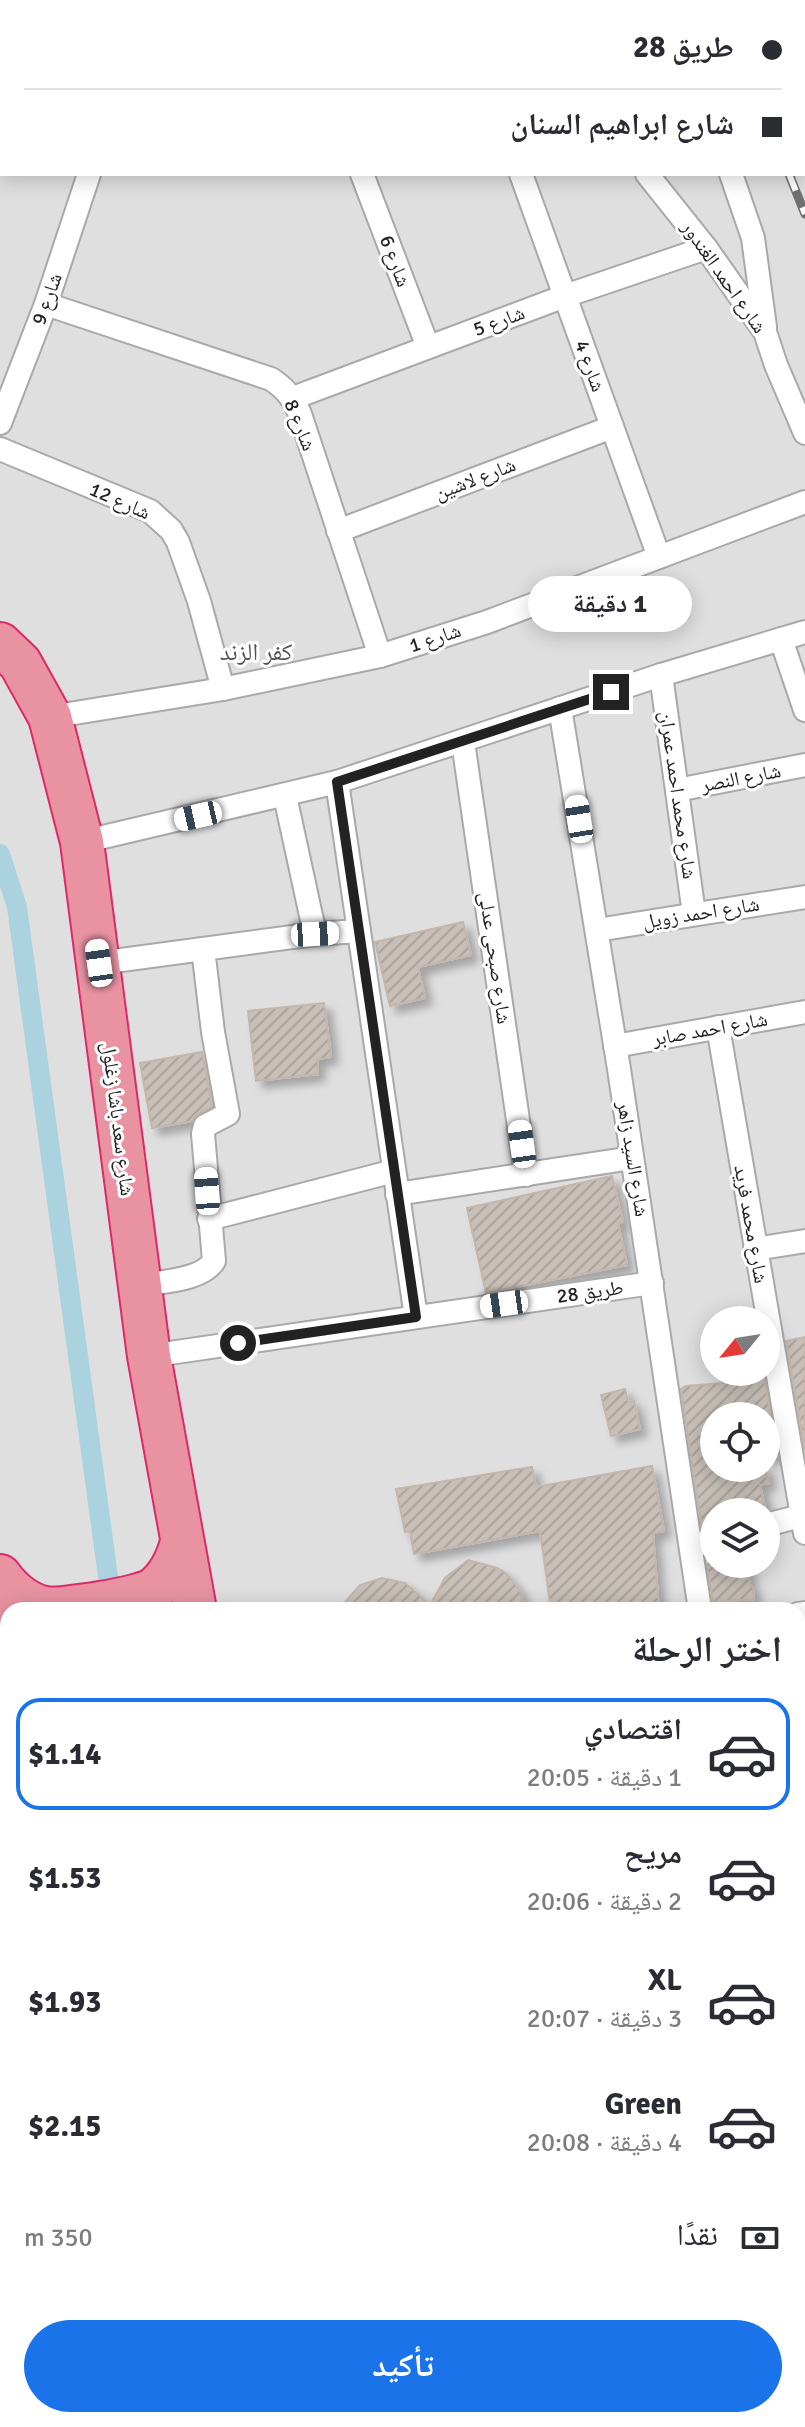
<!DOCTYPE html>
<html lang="ar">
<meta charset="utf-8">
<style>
:root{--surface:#fff;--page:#f7f7f7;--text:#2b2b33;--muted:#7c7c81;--line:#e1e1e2;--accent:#1a73e8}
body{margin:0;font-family:Signika,"Noto Naskh Arabic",sans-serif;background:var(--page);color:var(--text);direction:rtl;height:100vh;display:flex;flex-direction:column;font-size:30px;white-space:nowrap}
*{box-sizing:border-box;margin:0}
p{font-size:26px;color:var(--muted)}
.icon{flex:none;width:44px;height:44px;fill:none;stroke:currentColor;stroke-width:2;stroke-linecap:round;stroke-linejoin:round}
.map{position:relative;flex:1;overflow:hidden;direction:ltr}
.drawer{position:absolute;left:0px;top:1602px;width:806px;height:826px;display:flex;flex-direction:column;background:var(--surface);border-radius:24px 24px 0 0;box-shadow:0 4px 20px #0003;direction:rtl}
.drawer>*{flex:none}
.guide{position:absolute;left:0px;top:0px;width:806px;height:176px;box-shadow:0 4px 20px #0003;direction:rtl;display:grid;align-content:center;height:176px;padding:0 24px;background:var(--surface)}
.needle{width:52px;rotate:240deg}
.fabs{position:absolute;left:700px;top:1306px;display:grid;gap:16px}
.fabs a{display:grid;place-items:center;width:80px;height:80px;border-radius:50%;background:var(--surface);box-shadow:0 4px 20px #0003;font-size:40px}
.end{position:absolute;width:36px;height:36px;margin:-18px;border:10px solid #222;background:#fff;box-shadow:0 0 0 4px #fff}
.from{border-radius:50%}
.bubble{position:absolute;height:56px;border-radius:28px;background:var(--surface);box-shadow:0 4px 20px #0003;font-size:26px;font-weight:700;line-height:56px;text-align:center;direction:rtl}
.car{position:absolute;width:24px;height:48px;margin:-24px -12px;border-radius:10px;box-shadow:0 0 6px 2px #0007;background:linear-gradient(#fff 24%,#345 0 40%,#fff 0 76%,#345 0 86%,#fff 0)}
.guide b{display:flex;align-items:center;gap:28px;height:76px;font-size:30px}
.guide b+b{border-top:2px solid var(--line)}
.guide i{width:20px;height:20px;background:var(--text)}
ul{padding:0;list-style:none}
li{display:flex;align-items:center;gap:24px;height:112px;margin:0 16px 12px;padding:0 8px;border:4px solid transparent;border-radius:24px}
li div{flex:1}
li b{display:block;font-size:30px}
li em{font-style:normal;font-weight:700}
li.active{border-color:var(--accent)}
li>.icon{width:72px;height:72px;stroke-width:1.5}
h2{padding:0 24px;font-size:36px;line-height:96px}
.pay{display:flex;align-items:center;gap:20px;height:88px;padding:0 24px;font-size:30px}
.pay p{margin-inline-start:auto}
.primary-button{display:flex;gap:16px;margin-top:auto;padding:16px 24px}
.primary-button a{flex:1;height:92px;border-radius:48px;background:var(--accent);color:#fff;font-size:32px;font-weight:700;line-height:92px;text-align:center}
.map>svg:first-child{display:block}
.residential{fill:#e0dfdf;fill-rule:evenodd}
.education{fill:#ffffe5}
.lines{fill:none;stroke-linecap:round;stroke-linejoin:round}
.canal{stroke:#aad3df;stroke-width:20}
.building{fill:url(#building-hatch);stroke:#c4b6ab;stroke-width:2;filter:url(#shadow)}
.street-casing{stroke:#a9a9a9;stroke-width:26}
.highway-casing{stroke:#dc2a67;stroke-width:46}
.street{stroke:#fff;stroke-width:22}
.highway{stroke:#e892a2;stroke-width:42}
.rail-casing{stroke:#707070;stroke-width:9}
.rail{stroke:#fff;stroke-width:6;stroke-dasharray:18;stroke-linecap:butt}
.route{stroke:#222;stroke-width:10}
.labels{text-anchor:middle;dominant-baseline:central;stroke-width:6;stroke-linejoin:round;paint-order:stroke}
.street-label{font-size:20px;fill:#222;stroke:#fff}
.quarter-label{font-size:24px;fill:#555;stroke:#fff}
</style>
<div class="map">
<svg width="805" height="2427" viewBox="0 0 805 2427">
<defs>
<pattern id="building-hatch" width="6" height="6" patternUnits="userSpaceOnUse" patternTransform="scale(2)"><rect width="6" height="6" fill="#c7bfb8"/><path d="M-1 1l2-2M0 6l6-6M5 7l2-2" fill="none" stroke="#aba49e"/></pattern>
<filter id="shadow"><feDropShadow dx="7" dy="7" stdDeviation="4" flood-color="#0004"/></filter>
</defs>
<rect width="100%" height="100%" fill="#f2efe9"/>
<path class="residential" d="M0,0H805V2427H0ZM2,2H804V174H2ZM714,1320H766V1372H714ZM714,1416H766V1468H714ZM714,1512H766V1564H714ZM8,1610H798V2420H8Z"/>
<g class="education">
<path d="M0,1744L8,1794V1926L0,1934Z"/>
<path d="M0,1941L8,1988V2420H72L73,2427H0Z"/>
</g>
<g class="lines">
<g class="canal">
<path d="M0,854L17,907L112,1606"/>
<path d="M270,2420L273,2427"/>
</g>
</g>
<g class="building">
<path d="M463,922L471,955L418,967L425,998L390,1006L375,942Z"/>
<path d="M324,1003L331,1057L317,1059L318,1074L256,1081L248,1011Z"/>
<path d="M202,1052L212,1106L198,1114L192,1121L152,1128L140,1063Z"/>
<path d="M612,1176L623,1222L618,1223L627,1265L486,1293L467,1208Z"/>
<path d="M805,1337V1450L786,1341Z"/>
<path d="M721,1372H763L778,1456L766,1455V1416H714V1468H765L769,1483L760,1485L766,1511L714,1512V1526L702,1529L681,1389L686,1386L723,1383Z"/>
<path d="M625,1389L628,1402L634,1401L640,1429L611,1436L601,1395Z"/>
<path d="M652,1466L664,1531L653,1533L659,1610H558L557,1605L550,1603L540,1531L414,1554L410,1531L405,1532L396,1489L532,1467L536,1487Z"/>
<path d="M468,1560L497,1568L507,1574L520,1591L526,1610H338L360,1585L382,1578L405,1583L430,1605L445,1578Z"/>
<path d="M707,1564H746L750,1585L753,1587L754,1599L713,1602Z"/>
</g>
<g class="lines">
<g class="street-casing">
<g id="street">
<path d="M450,0L452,2"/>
<path d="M504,0V2"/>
<path d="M664,0L665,2"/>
<path d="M119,2V0"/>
<path d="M556,2L558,0"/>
<path d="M0,107H2"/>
<path d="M362,174L428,347"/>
<path d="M521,174L659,557"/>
<path d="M647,174L706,248L765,332L776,365L805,433"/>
<path d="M731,174L753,238L765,327"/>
<path d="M46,304L271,379C286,389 293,398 300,414L380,656"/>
<path d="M293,398L565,296L706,248"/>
<path d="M0,423L46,304L89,174"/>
<path d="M0,449L150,511L171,530L178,542L199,601L223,689"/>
<path d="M338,531L612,427"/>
<path d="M781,639L805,710"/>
<path d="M661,675L694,914"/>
<path d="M560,708L619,1069L700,1610"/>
<path d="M50,717L223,689L380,656L487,622L805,502"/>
<path d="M463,742L526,1175"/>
<path d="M337,782L416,1317"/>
<path d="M677,790L805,765"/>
<path d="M285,796L315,934"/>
<path d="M82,842L337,782L661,675L805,632"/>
<path d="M597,930L805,897"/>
<path d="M99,963L203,949"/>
<path d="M718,1027L805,1533"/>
<path d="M615,1046L805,1012"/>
<path d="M397,1194L632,1158"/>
<path d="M209,1219L394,1171"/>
<path d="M755,1249L805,1241"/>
<path d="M139,1286C161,1281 201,1281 214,1261L203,1134L205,1126L228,1114L213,1032L203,949L315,934L359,931"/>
<path d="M149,1356L652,1283"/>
<path d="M766,1525L805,1515"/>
<path d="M691,1546L714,1540"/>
<path d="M798,1614L805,1613"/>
<path d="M798,1735H805"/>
<path d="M798,1784L805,1783"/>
<path d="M798,1843L805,1841"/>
<path d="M798,1894L805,1934"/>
</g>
</g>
<g class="highway-casing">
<g id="highway">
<path d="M0,644L20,663L50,717L82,842L149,1356L195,1610"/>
<path d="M0,1576C11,1591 26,1604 45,1608C59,1611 142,1598 154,1589C169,1577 177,1561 182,1542"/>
<path d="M0,1604L8,1649"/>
<path d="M154,2420L156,2427"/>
<path d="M398,2420L400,2427"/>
<path d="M776,2427L785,2420"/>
</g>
</g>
<use href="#street" class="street"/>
<use href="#highway" class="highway"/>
<g class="rail-casing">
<g id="rail">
<path d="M720,0L721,2"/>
<path d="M789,174L805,214"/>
</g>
</g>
<use href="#rail" class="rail"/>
</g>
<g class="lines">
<path class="route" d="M238,1343L416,1317L337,782L611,692"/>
</g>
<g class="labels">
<g class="street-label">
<text transform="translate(395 261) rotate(69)">شارع 6</text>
<text transform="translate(724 277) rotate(55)">شارع احمد الغندور</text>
<text transform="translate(47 299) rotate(-70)">شارع 9</text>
<text transform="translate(499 321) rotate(-20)">شارع 5</text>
<text transform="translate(590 366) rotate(70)">شارع 4</text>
<text transform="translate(300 425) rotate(68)">شارع 8</text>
<text transform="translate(475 479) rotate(-21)">شارع لاشين</text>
<text transform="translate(120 501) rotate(24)">شارع 12</text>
<text transform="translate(435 638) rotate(-18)">شارع 1</text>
<text transform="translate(741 778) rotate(-11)">شارع النصر</text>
<text transform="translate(678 795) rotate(82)">شارع محمد احمد عمران</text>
<text transform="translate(701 913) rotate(-9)">شارع احمد زويل</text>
<text transform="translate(495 958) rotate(82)">شارع صبحى عدلى</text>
<text transform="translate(710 1029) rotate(-10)">شارع احمد صابر</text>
<text transform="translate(118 1119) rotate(83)">شارع سعد باشا زغلول</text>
<text transform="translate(633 1159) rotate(81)">شارع السيد زاهر</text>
<text transform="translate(751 1224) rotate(80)">شارع محمد فريد</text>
<text transform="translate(590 1292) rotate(-8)">طريق 28</text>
</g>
<g class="quarter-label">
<text x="256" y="652">كفر الزند</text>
</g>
</g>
</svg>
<div class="fabs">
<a><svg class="needle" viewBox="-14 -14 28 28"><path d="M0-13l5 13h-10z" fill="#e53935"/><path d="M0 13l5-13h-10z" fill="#7c7c81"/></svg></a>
<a><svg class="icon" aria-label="locate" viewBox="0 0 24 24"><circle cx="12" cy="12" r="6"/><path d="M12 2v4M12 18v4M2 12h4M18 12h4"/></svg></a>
<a><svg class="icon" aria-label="layers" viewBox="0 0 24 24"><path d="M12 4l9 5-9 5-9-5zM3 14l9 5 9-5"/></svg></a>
</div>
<i class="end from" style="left:238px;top:1343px"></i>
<i class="end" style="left:611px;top:692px"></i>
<div class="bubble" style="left:528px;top:576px;width:164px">1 دقيقة</div>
<i class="car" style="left:198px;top:816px;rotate:257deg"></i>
<i class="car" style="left:579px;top:819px;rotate:351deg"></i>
<i class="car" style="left:315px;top:934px;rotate:87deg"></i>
<i class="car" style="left:99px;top:963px;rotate:352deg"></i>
<i class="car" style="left:522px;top:1144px;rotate:352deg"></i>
<i class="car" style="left:207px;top:1191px;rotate:356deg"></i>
<i class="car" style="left:504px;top:1304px;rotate:262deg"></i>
<div class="guide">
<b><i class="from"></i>طريق 28</b>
<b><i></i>شارع ابراهيم السنان</b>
</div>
<section class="drawer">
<h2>اختر الرحلة</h2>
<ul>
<li class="active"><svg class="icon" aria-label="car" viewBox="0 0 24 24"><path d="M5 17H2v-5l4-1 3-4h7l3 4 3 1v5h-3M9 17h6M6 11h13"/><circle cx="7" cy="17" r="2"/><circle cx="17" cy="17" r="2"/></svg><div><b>اقتصادي</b><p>1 دقيقة · 20:05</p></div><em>$1.14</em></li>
<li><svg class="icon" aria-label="car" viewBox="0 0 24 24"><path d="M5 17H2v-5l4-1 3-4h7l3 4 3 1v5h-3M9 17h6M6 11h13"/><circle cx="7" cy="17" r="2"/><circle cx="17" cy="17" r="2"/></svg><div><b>مريح</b><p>2 دقيقة · 20:06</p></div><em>$1.53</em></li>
<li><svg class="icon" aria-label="car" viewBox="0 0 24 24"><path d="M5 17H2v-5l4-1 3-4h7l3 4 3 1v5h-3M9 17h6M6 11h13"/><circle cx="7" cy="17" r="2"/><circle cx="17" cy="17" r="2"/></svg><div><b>XL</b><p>3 دقيقة · 20:07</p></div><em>$1.93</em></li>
<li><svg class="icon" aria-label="car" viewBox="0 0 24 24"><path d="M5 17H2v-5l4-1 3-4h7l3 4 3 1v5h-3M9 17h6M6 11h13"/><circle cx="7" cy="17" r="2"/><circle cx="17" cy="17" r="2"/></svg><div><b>Green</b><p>4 دقيقة · 20:08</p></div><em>$2.15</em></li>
</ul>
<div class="pay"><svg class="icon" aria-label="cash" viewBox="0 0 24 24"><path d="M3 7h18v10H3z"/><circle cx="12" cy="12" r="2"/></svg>نقدًا<p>350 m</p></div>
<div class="primary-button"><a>تأكيد</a></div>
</section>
</div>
